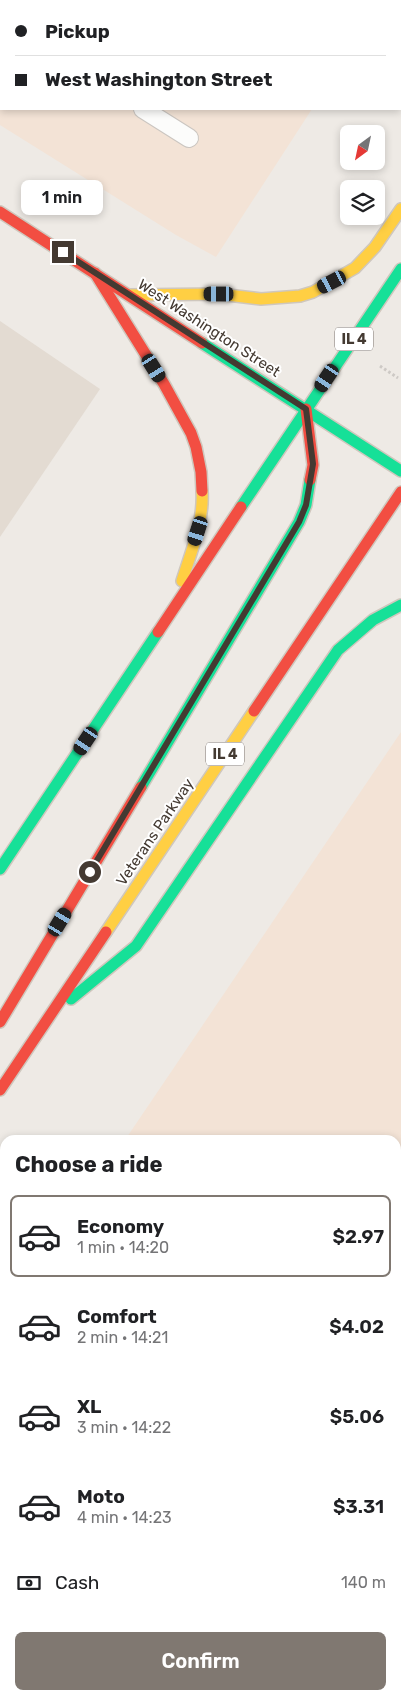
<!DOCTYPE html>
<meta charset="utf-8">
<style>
:root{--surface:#fff;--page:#f2f2f2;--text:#202124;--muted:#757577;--line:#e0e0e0;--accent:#807871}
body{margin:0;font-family:Rubik,sans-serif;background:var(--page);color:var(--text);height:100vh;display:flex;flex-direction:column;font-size:19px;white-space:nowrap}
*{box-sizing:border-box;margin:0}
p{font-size:16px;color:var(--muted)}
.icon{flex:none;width:28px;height:28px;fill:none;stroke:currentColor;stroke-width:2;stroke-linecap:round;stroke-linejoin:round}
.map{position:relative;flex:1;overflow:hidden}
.sheet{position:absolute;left:0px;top:1135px;width:401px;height:565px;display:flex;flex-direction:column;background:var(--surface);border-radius:15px 15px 0 0;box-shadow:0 2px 8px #0003}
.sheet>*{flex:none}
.top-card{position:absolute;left:0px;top:0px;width:401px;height:110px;box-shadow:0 2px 8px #0003;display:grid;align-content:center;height:110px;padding:0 15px;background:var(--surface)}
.needle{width:32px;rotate:213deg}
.fabs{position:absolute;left:340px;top:125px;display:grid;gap:10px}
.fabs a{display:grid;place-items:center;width:45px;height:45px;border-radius:8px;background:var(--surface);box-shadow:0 2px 8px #0003;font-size:25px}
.end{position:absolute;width:22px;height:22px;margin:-11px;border:6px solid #443a32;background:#fff;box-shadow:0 0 0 2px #fff}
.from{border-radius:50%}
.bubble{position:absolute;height:35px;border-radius:8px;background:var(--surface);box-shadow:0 2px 8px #0003;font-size:16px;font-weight:600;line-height:35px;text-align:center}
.car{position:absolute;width:15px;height:30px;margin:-15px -8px;border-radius:6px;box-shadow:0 0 4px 1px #0007;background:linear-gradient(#222 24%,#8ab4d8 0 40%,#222 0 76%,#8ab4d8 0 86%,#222 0)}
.top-card b{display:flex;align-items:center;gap:18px;height:48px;font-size:19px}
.top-card b+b{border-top:1px solid var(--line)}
.top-card i{width:12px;height:12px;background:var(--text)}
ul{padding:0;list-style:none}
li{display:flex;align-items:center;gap:15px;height:82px;margin:0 10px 8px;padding:0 5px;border:2px solid transparent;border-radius:8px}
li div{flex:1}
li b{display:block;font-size:19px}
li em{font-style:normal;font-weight:600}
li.active{border-color:var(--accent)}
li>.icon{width:45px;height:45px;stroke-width:1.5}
h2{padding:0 15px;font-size:22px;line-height:60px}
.pay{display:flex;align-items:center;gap:12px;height:55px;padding:0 15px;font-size:19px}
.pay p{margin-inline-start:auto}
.primary-button{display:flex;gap:10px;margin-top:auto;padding:10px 15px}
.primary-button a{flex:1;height:58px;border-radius:8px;background:var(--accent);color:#fff;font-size:20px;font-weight:600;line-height:58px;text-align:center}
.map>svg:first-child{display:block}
.residential{fill:#e3dbd2}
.commercial{fill:#f3e3d6}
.parking{fill:#ddd9d6}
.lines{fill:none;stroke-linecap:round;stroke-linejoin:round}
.lane-casing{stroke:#cbc6c1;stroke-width:20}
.fast-casing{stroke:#cfc7bd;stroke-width:14}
.slow-casing{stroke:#cfc7bd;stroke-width:14}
.jam-casing{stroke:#cfc7bd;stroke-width:14}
.path{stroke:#cdc9c5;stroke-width:3;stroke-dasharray:2.5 2.5;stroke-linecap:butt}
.lane{stroke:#fcfcfb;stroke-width:18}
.fast{stroke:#16e098;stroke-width:11}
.slow{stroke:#ffcf43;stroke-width:11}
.jam{stroke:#f24e42;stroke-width:11}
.route{stroke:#443a32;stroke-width:6}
.labels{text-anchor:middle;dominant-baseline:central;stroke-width:4;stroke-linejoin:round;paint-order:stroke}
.shield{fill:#fff;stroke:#7c7570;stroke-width:1}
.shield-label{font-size:14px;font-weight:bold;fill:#443a32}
.street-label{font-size:15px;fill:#443a32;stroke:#fff}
</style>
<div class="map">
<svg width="401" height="1700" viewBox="0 0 401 1700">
<rect width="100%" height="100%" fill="#eeeae5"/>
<path class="residential" d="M0,321L100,389L0,537Z"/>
<g class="commercial">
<path d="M0,0H383L1,1V109H312L216,257L176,235L0,125Z"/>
<path d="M401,732V1700H0V1324L5,1317V1695H396V1140H125Z"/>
</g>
<path class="parking" d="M396,1343L401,1346V1700H0V1545L5,1537V1695H396Z"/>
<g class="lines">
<g class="lane-casing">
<g id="lane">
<path d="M250,0L252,1"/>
<path d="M104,1L105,0"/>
<path d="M0,6L1,7"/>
<path d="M143,109L189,138"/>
</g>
</g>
<g class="fast-casing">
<g id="fast">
<path d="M202,343L401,471"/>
<path d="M241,507L401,269"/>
<path d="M141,787L299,522L306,505L310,480"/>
<path d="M0,869L158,632"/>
<path d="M71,999L136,946L338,650L373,620L401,605"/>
</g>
</g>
<g class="slow-casing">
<g id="slow">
<path d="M129,295L219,294L261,299L300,296L313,292L355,268L375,247L401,209"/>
<path d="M182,581C191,552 204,522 202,491"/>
<path d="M106,932L254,711"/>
</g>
</g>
<g class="jam-casing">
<g id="jam">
<path d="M0,212L202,343"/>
<path d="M95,273L164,384L191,433L196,447L201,472L202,491"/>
<path d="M306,409L313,465L310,480"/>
<path d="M158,632L241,507"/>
<path d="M254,711L401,492"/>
<path d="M0,1022L141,787"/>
<path d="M0,1090L106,932"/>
</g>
</g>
<g class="path">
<path d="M380,366L398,378"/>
<path d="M396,1507L401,1499"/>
<path d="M273,1700L276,1695"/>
</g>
<use href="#lane" class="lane"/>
<use href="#fast" class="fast"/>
<use href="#slow" class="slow"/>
<use href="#jam" class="jam"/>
</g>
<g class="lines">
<path class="route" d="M63,252L306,409L313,464L306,505L299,522L90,872"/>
</g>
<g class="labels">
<g class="shield">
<rect x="335" y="327.5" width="38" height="23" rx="4"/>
<rect x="206" y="742.5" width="38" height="23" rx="4"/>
</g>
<g class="shield-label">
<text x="354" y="339">IL 4</text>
<text x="225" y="754">IL 4</text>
</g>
<g class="street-label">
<text transform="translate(209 328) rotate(33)">West Washington Street</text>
<text transform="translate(155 832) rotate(-56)">Veterans Parkway</text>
</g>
</g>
</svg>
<div class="fabs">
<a><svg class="needle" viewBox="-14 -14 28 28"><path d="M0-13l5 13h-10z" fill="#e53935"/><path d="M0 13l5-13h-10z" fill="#757577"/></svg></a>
<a><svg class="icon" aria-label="layers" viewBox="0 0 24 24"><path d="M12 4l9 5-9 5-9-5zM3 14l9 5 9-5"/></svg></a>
</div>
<i class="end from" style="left:90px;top:872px"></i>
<i class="end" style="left:63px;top:252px"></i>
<div class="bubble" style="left:21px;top:180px;width:82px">1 min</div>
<i class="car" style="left:332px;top:282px;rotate:243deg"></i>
<i class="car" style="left:219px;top:294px;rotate:270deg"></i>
<i class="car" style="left:154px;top:368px;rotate:148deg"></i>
<i class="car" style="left:327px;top:378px;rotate:214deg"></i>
<i class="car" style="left:198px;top:531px;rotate:198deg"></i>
<i class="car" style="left:86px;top:741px;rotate:214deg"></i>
<i class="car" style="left:60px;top:922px;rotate:31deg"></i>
<div class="top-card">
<b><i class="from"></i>Pickup</b>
<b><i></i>West Washington Street</b>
</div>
<section class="sheet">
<h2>Choose a ride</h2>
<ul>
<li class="active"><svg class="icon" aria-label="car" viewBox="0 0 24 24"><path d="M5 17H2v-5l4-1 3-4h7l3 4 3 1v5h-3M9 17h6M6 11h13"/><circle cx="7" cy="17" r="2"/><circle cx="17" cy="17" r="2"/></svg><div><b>Economy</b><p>1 min · 14:20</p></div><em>$2.97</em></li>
<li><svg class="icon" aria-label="car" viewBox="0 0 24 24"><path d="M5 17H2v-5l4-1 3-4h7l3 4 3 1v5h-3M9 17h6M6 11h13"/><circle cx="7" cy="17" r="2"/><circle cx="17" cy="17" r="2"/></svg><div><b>Comfort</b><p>2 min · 14:21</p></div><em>$4.02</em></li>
<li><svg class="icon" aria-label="car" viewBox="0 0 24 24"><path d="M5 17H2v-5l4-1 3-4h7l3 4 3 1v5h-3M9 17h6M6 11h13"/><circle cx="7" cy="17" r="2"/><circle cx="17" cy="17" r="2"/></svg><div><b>XL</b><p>3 min · 14:22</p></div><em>$5.06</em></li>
<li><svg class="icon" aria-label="car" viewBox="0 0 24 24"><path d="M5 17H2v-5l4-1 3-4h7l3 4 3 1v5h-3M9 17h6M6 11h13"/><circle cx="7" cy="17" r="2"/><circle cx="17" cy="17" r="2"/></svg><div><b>Moto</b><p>4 min · 14:23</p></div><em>$3.31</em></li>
</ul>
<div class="pay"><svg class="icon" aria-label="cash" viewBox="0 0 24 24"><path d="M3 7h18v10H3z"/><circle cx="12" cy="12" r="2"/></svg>Cash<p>140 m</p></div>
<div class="primary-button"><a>Confirm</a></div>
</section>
</div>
